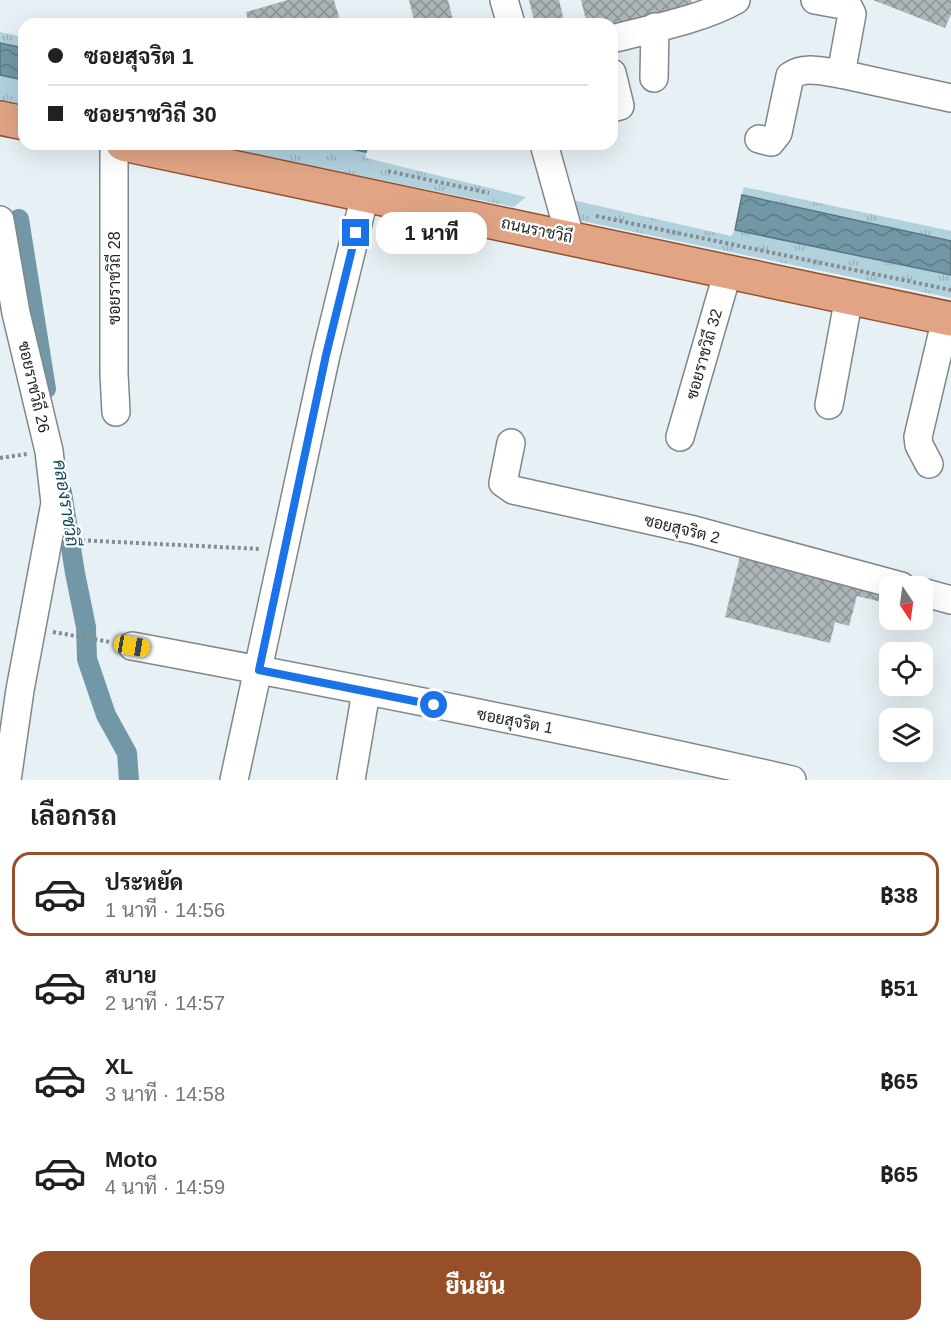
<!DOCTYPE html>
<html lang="th">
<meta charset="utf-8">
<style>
:root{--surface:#fff;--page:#f2f2f2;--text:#202124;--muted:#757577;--line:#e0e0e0;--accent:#964f29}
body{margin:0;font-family:Helvetica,Sarabun,sans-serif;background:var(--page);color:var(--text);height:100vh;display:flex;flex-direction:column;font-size:22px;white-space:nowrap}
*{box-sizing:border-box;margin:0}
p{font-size:20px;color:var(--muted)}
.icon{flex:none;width:33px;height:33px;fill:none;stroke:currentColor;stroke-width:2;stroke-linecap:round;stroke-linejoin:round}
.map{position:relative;height:780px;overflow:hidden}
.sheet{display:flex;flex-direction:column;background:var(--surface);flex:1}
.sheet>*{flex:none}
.guide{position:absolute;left:18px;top:18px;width:600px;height:132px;border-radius:18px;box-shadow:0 6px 24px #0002;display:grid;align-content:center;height:132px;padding:0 30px;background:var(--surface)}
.needle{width:39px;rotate:167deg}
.buttons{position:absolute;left:879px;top:576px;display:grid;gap:12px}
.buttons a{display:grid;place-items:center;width:54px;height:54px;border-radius:12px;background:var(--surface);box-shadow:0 6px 24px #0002;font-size:30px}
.end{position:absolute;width:27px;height:27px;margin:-14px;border:8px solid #1a73e8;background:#fff;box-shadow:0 0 0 3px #fff}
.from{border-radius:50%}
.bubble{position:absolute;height:42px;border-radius:18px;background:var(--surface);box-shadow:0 6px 24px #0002;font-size:20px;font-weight:800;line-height:42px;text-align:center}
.car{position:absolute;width:18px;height:36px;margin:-18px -9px;border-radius:8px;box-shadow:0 0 4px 2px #0007;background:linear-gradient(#f5c518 24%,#345 0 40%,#f5c518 0 76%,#345 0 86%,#f5c518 0)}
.guide b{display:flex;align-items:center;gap:21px;height:57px;font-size:22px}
.guide b+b{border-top:2px solid var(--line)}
.guide i{width:15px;height:15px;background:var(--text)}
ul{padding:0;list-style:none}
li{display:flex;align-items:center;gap:18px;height:84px;margin:0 12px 9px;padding:0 18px;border:3px solid transparent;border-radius:18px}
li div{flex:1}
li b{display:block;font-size:22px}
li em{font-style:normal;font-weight:800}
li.selected{border-color:var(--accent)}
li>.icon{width:54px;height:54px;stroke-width:1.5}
h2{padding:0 30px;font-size:27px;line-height:72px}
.action{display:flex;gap:12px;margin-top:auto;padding:12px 30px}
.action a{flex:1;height:69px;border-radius:18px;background:var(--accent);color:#fff;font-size:24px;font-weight:800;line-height:69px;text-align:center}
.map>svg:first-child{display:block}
.grass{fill:url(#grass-tufts)}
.water{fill:url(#water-waves);stroke:#5a7681;stroke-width:1.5}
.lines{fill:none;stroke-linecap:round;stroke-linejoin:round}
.canal{stroke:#7298a7;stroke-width:20}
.building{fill:url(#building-cross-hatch)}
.minor-casing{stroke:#7f878a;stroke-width:30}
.major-casing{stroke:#92522f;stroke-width:36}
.path{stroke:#868c8f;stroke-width:4;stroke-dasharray:3 3;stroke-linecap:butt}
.minor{stroke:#fff;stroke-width:27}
.major{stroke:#e1a585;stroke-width:33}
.route{stroke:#1a73e8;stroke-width:8}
.labels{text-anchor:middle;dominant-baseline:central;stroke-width:4.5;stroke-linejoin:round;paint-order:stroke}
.street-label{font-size:16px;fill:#232628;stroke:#fff}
.water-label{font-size:18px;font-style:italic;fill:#144a5c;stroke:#fff}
</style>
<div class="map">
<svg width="951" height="780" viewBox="0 0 951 780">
<defs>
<pattern id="grass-tufts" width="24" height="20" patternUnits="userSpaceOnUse" patternTransform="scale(1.5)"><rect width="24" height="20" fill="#b1d1dd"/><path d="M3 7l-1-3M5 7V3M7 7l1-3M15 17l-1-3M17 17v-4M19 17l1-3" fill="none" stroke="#98b3be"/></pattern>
<pattern id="water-waves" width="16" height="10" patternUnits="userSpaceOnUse" patternTransform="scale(1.5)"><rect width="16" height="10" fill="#7298a7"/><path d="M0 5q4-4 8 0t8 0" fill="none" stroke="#5d7c88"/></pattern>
<pattern id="building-cross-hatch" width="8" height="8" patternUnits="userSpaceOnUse" patternTransform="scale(1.5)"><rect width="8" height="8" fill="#adb5b8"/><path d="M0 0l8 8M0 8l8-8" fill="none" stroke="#8c9396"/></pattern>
</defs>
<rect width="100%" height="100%" fill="#e7f0f4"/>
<g class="grass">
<path d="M0,32L24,37V48L0,43Z"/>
<path d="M0,75L24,80V106L0,101Z"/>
<path d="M205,144H327L366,152V158L526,197L514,207Z"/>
<path d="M744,187L951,231V241L742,195Z"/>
<path d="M568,199L731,236L735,230L951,275V298L572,219Z"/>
</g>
<g class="water">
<path d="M0,43L24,48V80L0,75Z"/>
<path d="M327,144H368L366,152Z"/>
<path d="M742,195L951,241V275L735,230Z"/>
</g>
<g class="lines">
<g class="canal">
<path d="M19,219L46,389"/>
<path d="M62,492L75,573L86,627L87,659L106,715L127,753L129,780"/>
</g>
</g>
<g class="building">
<path d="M288,0H334L341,24H249L246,12Z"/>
<path d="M409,0H448L454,24H415Z"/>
<path d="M529,0H559L564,21L552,24H535Z"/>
<path d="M581,0H691L693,6L612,28V24H587Z"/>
<path d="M873,0H951V14L945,28Z"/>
<path d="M742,548L890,586V604L857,596L849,626L835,622L830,643L725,617Z"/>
</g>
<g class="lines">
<g class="minor-casing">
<g id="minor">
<path d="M504,0L511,24"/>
<path d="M815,0L848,6L852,14L841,74L951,98"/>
<path d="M612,39C650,29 703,19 736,0"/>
<path d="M612,73L620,106L612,108"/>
<path d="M654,78L655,27"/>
<path d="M759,139L771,142L778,133L790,76C805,65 825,72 841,74"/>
<path d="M114,144V374L116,412"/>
<path d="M544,144L570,237"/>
<path d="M0,220L16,313L49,451L55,503L20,690L7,780"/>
<path d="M829,405L849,297"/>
<path d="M680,437L728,271"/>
<path d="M511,443L503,483L513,490L694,530L901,586"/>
<path d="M929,464L919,445L918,437L946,318"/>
<path d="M922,592L951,600"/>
<path d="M132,646C352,687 573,730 792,780"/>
<path d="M234,780L326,355L365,195"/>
<path d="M351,780L366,692"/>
</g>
</g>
<g class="major-casing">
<g id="major">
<path d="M0,118L24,123"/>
<path d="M123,144L951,319"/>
</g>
</g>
<g class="path">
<path d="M388,171L489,193"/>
<path d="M596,216L951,290"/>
<path d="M0,458L27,454"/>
<path d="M76,540L261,549"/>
<path d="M53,632L110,642"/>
</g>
<use href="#minor" class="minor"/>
<use href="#major" class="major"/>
</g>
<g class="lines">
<path class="route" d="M356,233L326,355L259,670L434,705"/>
</g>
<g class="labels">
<g class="street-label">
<text transform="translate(537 230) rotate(12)">ถนนราชวิถี</text>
<text transform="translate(114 278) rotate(-90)">ซอยราชวิถี 28</text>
<text transform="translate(704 354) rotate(-74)">ซอยราชวิถี 32</text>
<text transform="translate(34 387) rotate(77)">ซอยราชวิถี 26</text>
<text transform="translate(682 529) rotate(14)">ซอยสุจริต 2</text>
<text transform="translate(515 721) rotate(11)">ซอยสุจริต 1</text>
</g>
<g class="water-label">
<text transform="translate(66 503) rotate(81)">คลองราชวิถี</text>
</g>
</g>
</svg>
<div class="buttons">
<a><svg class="needle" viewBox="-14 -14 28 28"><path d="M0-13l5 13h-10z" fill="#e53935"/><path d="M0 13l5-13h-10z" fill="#757577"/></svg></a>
<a><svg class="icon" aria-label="locate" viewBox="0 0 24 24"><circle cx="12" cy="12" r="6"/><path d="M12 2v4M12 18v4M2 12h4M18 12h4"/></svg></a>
<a><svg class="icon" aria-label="layers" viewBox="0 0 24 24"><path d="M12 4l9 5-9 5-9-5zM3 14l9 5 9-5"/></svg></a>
</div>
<i class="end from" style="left:434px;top:705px"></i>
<i class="end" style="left:356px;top:233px"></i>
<div class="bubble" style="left:376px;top:212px;width:111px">1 นาที</div>
<i class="car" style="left:132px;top:646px;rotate:100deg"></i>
<div class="guide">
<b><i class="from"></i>ซอยสุจริต 1</b>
<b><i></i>ซอยราชวิถี 30</b>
</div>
</div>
<section class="sheet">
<h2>เลือกรถ</h2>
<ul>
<li class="selected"><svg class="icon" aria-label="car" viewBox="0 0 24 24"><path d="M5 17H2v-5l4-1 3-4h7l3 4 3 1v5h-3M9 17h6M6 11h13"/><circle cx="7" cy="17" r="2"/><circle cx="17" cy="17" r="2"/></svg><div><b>ประหยัด</b><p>1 นาที · 14:56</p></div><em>฿38</em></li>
<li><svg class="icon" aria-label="car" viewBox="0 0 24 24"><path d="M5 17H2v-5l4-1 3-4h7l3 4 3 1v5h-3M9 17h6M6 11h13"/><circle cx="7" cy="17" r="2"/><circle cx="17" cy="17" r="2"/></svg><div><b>สบาย</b><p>2 นาที · 14:57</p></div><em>฿51</em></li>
<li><svg class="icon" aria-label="car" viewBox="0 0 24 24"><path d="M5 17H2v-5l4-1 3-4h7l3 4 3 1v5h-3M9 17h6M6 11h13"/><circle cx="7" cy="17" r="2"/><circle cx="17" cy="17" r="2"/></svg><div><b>XL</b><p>3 นาที · 14:58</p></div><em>฿65</em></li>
<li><svg class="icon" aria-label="car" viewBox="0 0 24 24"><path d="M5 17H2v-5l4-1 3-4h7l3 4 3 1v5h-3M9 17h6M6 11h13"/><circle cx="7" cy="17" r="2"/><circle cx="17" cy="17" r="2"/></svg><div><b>Moto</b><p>4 นาที · 14:59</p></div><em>฿65</em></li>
</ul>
<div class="action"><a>ยืนยัน</a></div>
</section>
